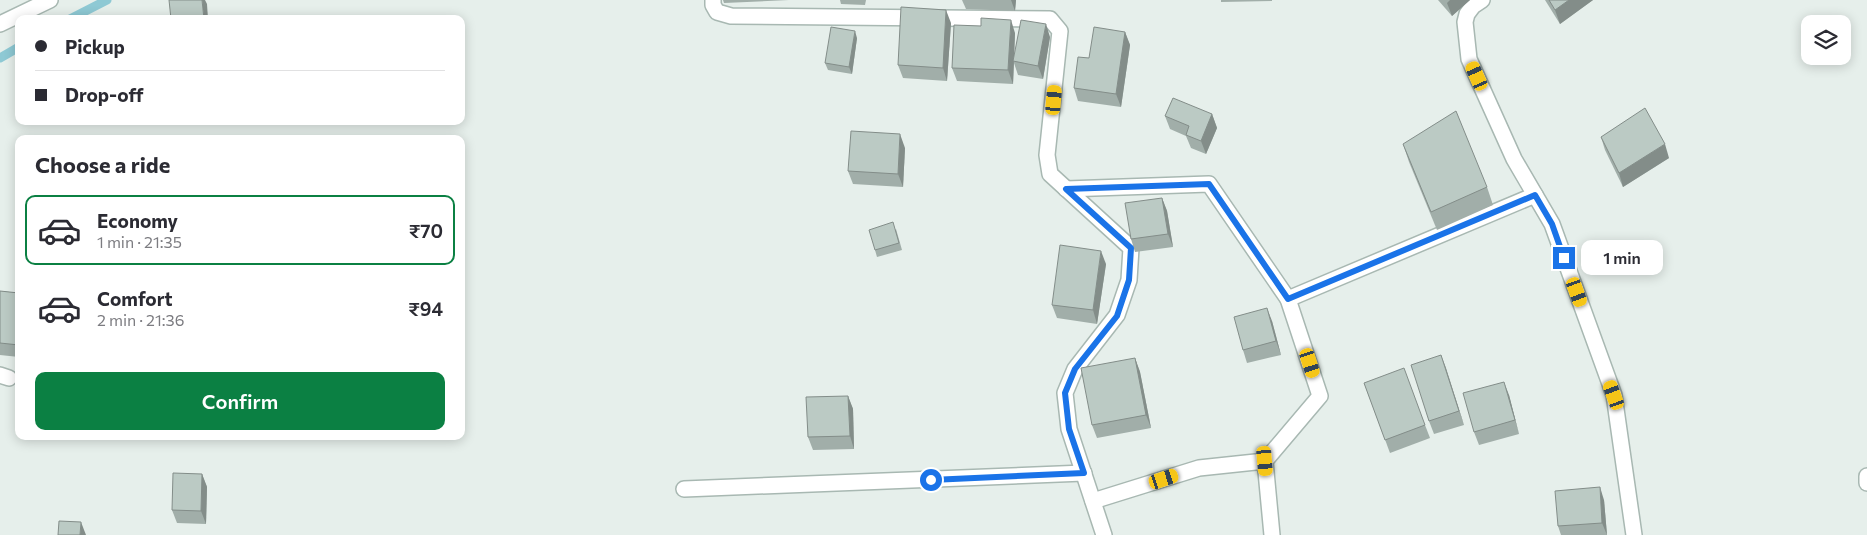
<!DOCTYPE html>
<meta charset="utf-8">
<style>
:root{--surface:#fff;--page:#f7f7f7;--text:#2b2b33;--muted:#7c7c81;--line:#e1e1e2;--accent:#0b8043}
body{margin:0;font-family:Commissioner,sans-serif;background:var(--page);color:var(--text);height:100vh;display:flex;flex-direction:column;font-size:19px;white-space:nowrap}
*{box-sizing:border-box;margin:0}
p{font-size:16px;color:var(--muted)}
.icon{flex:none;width:28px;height:28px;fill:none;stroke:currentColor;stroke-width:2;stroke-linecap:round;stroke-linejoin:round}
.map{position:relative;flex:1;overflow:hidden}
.panel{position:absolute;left:15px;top:135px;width:450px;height:305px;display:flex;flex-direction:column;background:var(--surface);border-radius:10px;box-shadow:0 2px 12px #0003}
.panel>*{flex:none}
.top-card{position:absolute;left:15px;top:15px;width:450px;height:110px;border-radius:10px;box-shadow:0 2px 12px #0003;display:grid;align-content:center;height:110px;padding:0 20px;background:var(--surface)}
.tools{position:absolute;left:1801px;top:15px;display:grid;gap:10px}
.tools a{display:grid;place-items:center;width:50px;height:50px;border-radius:10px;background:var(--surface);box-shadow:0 2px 12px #0003;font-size:25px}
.end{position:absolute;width:22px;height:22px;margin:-11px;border:6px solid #1a73e8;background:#fff;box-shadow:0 0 0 2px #fff}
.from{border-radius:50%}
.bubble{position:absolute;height:35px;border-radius:10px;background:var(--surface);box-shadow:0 2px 12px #0003;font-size:16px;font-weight:600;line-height:35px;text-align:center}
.car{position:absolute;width:15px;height:30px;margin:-15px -8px;border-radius:6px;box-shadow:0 0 4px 1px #0007;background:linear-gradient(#f5c518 24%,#345 0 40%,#f5c518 0 76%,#345 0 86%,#f5c518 0)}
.top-card b{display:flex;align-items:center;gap:18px;height:48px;font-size:19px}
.top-card b+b{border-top:1px solid var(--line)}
.top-card i{width:12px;height:12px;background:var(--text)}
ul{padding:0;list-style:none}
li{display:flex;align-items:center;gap:15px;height:70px;margin:0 10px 8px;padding:0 10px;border:2px solid transparent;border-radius:10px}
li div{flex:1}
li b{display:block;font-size:19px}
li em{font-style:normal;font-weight:600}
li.selected{border-color:var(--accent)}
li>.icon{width:45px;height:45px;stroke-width:1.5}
h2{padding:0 20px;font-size:22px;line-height:60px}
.cta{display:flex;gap:10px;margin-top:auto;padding:10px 20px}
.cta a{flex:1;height:58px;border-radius:10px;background:var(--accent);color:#fff;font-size:20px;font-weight:600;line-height:58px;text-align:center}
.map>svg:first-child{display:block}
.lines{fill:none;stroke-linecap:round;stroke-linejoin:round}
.stream{stroke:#8ec9d4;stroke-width:9}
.service-casing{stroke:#a8b8b2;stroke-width:18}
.minor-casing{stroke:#a8b8b2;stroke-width:18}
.tertiary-casing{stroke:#a8b8b2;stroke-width:18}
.service{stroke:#fff;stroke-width:15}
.minor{stroke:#fff;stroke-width:15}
.tertiary{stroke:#fff;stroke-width:15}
.wall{fill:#a1aea9}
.shaded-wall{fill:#838d89}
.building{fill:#bbcac4;stroke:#838d89}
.route{stroke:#1a73e8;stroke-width:6}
</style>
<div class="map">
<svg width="1867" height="535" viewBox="0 0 1867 535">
<rect width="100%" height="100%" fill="#e6efeb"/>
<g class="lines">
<g class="stream">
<path d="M70,19L107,0"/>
<path d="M0,58L19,47"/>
</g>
<g class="service-casing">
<path id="service" d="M1867,476V483"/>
</g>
<g class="minor-casing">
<g id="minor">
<path d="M713,0V5L717,12L731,16L1050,19L1060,31L1047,155L1050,174L1131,248L1129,280L1117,315L1075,369L1065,393L1069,429L1104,535"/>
<path d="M1482,0L1473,6L1467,14L1465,22L1469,59L1514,159L1552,224L1614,395L1634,535"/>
<path d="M1066,189L1209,184L1288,299L1320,396L1265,461L1272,535"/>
<path d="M1288,299L1535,195"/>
<path d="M0,375L9,378"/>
<path d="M684,489L1084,473"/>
<path d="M1093,501L1199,468L1265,461"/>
</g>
</g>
<g class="tertiary-casing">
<path id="tertiary" d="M0,24L50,0"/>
</g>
<use href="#service" class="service"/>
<use href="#minor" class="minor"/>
<use href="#tertiary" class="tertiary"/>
</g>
<g class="wall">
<path d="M723,0H789L724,3Z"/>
<path d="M840,0H866L865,5L841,4Z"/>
<path d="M962,0H1016L1015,11L966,9Z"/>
<path d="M1221,0H1272V1L1221,2Z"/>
<path d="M1438,0H1470L1452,16Z"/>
<path d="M1545,0H1593L1560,24Z"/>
<path d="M951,23L947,81L903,78L898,65Z"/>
<path d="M1125,32L1130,45L1121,107L1078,101L1074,88L1089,58Z"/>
<path d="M1015,33L1014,57L1050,37L1043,79L1018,75L1014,63L1013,84L957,81L952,68Z"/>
<path d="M857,38L852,74L828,70L825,63Z"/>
<path d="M1212,114L1217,128L1206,154L1191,148L1186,136L1170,129L1165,116Z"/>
<path d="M1601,137L1669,158L1623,187L1605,150Z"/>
<path d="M1403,144L1487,187L1493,205L1437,230L1409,162Z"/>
<path d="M905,148L903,187L853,184L848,171Z"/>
<path d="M1162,198L1167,211L1173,247L1135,252L1131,239Z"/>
<path d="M896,229L902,250L877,257L875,250Z"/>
<path d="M1106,264L1097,324L1057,318L1052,305Z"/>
<path d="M0,291L19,293V357L0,355Z"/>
<path d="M1272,321L1281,355L1247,363L1243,350Z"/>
<path d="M1441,355L1464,425L1434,434L1429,421Z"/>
<path d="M1135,358L1140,372L1151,428L1097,438L1092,425Z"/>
<path d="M1364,383L1425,425L1430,438L1390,453Z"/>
<path d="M1509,395L1519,434L1479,445L1474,432Z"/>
<path d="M848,396L853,409L854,449L813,450L808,437Z"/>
<path d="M202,474L207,487L206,524L177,523L172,510Z"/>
<path d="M1604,500L1607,535H1561L1558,526Z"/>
</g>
<g class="shaded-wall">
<path d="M202,0H205L207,4L208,19H204Z"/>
<path d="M1011,0H1016L1015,11Z"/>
<path d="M1450,0H1470L1452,16L1447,3Z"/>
<path d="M1569,0H1593L1560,24L1555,10Z"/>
<path d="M946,10L951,23L947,81L943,68Z"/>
<path d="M1011,20L1015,33L1013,84L1008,70Z"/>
<path d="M1046,24L1050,37L1043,79L1038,66Z"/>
<path d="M855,31L857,38L852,74L849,67Z"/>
<path d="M1125,32L1130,45L1121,107L1116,94Z"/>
<path d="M1212,114L1217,128L1206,154L1201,141Z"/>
<path d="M900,134L905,148L903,187L898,174Z"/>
<path d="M1665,144L1669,158L1623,187L1619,173Z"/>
<path d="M1162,198L1167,211L1173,247L1168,234Z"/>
<path d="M1101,251L1106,264L1097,324L1093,310Z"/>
<path d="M1267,308L1272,321L1281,355L1276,341Z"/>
<path d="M1441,355L1446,368L1464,425L1459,411Z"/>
<path d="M1135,358L1140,372L1151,428L1146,415Z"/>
<path d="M1504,382L1509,395L1519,434L1515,420Z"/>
<path d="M848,396L853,409L854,449L850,436Z"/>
<path d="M202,474L207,487L206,524L201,511Z"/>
<path d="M1600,487L1604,500L1607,535L1602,523Z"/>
<path d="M81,522L86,535H80Z"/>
</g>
<g class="building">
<path d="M169,0H202L204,19H171Z"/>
<path d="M1549,0H1569L1555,10Z"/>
<path d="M901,7L946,10L943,68L898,65Z"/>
<path d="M981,18L1011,20L1008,70L952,68L954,25L981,26Z"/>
<path d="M1021,20L1046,24L1038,66L1013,61Z"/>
<path d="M831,27L855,31L849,67L825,63Z"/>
<path d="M1094,27L1125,32L1116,94L1074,88L1078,57L1089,58Z"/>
<path d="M1173,98L1212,114L1201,141L1186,135L1189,126L1165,116Z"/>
<path d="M1645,108L1665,144L1619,173L1601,137Z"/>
<path d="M1456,111L1487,187L1431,212L1403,144Z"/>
<path d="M851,131L900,134L898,174L848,171Z"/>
<path d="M1162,198L1168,234L1131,239L1125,203Z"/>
<path d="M893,222L899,243L875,250L869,230Z"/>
<path d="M1060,245L1101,251L1093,310L1052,305Z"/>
<path d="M0,291L19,293V345L0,343Z"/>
<path d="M1267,308L1276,341L1243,350L1234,317Z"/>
<path d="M1441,355L1459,411L1429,421L1411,365Z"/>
<path d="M1135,358L1146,415L1092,425L1081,368Z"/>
<path d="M1404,368L1425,425L1385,440L1364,383Z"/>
<path d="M1504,382L1515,420L1474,432L1463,393Z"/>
<path d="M848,396L850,436L808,437L806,397Z"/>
<path d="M173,473L202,474L201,511L172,510Z"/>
<path d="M1600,487L1602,523L1558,526L1555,491Z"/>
<path d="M59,521L81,522L80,535H58Z"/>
</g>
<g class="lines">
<path class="route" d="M931,480L1084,473L1069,429L1065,393L1075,369L1117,316L1129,280L1131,248L1066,189L1209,184L1288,299L1535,195L1552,224L1564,258"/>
</g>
</svg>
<div class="tools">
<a><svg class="icon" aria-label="layers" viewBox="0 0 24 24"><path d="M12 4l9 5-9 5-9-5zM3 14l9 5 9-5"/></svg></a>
</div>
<i class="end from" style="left:931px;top:480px"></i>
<i class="end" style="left:1564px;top:258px"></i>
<div class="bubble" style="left:1581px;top:240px;width:82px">1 min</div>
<i class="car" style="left:1477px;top:76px;rotate:336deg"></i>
<i class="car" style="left:1054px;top:100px;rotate:5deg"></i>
<i class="car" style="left:1577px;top:292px;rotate:160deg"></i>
<i class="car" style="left:1310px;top:363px;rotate:162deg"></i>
<i class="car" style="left:1614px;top:395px;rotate:340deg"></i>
<i class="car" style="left:1265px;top:461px;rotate:175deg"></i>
<i class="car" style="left:1164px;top:479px;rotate:72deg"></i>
<div class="top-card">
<b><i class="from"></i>Pickup</b>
<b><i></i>Drop-off</b>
</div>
<section class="panel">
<h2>Choose a ride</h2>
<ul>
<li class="selected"><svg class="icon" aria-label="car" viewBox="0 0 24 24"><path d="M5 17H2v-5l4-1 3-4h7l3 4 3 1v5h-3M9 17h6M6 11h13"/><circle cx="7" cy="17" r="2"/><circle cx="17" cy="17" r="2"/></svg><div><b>Economy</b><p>1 min · 21:35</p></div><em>₹70</em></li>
<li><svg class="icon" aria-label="car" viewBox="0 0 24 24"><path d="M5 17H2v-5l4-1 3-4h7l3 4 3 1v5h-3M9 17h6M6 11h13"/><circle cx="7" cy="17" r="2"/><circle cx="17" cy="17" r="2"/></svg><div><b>Comfort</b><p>2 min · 21:36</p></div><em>₹94</em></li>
</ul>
<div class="cta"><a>Confirm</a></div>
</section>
</div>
